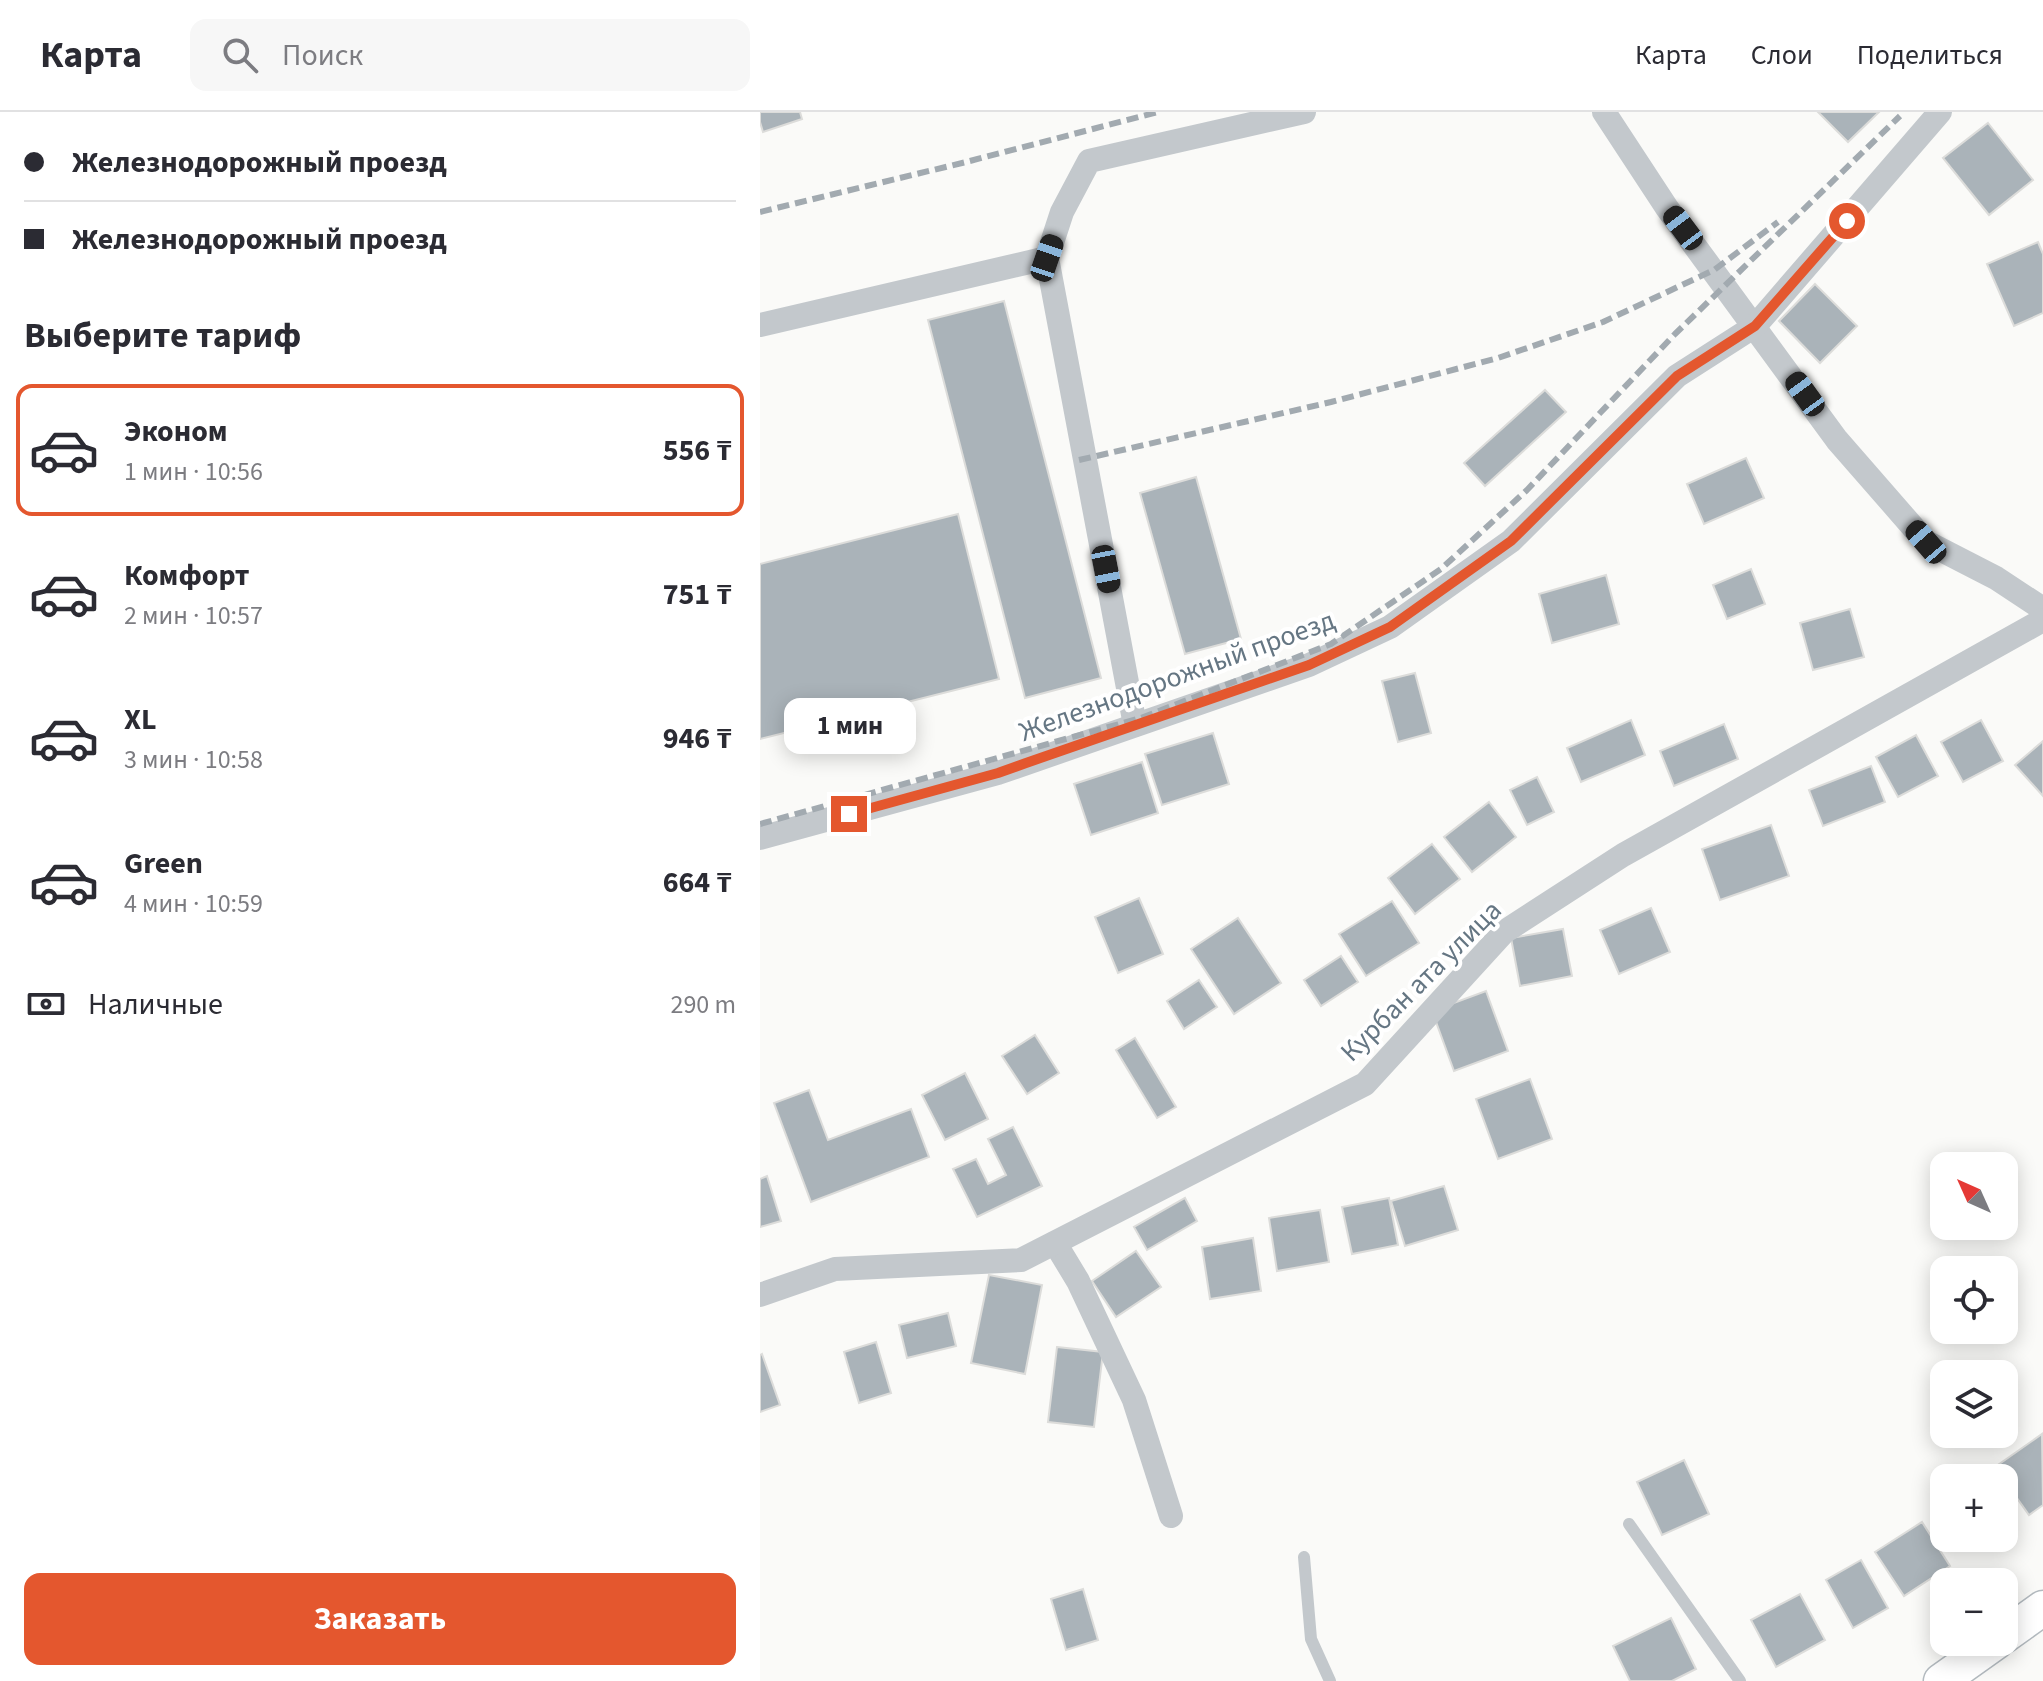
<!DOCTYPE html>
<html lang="ru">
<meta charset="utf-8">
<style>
:root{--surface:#fff;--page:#f7f7f7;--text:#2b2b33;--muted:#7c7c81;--line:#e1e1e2;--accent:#e4572e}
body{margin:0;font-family:"Source Sans 3",sans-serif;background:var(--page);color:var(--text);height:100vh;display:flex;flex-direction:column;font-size:30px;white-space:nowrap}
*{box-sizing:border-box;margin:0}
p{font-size:26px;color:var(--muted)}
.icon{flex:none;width:44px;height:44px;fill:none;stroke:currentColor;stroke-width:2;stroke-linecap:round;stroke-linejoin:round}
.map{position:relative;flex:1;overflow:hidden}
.sheet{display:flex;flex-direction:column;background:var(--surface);width:760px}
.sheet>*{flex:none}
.guide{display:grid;align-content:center;height:176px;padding:0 24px;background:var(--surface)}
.needle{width:52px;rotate:315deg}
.tools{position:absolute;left:1170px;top:1040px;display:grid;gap:16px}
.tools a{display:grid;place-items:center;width:88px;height:88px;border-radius:16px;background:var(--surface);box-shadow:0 4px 20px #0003;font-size:40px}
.end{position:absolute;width:36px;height:36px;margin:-18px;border:10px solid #e4572e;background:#fff;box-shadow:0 0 0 4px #fff}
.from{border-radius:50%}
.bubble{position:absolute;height:56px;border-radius:16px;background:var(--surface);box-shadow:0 4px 20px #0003;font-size:26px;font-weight:700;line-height:56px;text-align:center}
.car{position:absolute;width:24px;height:48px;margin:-24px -12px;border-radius:10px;box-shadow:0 0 6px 2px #0007;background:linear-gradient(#222 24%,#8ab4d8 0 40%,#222 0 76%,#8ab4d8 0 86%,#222 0)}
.guide b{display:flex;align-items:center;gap:28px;height:76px;font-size:30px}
.guide b+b{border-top:2px solid var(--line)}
.guide i{width:20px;height:20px;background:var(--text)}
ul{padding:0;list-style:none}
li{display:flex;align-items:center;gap:24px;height:132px;margin:0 16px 12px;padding:0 8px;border:4px solid transparent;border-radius:16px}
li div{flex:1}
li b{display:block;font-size:30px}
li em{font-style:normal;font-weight:700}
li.active{border-color:var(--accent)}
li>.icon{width:72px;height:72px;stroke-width:1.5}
h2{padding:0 24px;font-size:36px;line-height:96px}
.pay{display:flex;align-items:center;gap:20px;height:88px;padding:0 24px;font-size:30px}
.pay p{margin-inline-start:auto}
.button{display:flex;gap:16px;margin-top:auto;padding:16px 24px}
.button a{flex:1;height:92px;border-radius:16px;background:var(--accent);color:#fff;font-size:32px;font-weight:700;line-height:92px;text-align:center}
header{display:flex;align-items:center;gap:48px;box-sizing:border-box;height:112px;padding:0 40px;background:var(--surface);border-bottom:2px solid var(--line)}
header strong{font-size:38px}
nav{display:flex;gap:44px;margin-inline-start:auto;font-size:28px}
.search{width:560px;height:72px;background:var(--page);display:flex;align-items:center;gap:20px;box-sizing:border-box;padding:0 28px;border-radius:16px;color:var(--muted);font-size:30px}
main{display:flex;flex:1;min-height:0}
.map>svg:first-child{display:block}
.building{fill:#aab3b9;stroke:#dcdcda;stroke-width:2}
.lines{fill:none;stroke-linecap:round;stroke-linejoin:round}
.secondary-casing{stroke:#b3babf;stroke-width:37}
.lane{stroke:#c3c8cc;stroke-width:12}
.street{stroke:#c3c8cc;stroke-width:24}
.secondary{stroke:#fff;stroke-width:34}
.rail{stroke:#a2aab0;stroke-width:6;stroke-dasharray:12 6;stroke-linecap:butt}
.route{stroke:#e4572e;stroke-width:10}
.labels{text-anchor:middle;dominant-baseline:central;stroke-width:8;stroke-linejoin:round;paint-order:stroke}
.street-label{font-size:28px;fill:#657683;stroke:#fff}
</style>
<header>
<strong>Карта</strong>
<div class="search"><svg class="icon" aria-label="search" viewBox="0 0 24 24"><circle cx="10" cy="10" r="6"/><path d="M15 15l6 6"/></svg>Поиск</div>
<nav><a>Карта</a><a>Слои</a><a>Поделиться</a></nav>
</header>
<main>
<section class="sheet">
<div class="guide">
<b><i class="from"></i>Железнодорожный проезд</b>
<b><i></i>Железнодорожный проезд</b>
</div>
<h2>Выберите тариф</h2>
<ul>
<li class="active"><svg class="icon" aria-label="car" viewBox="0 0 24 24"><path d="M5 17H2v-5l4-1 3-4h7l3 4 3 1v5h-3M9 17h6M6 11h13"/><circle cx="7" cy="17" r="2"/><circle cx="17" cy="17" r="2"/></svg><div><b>Эконом</b><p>1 мин · 10:56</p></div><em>556 ₸</em></li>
<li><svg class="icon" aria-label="car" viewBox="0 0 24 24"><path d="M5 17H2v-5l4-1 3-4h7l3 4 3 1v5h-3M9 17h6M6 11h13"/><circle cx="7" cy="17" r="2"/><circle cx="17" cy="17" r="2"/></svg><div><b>Комфорт</b><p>2 мин · 10:57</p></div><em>751 ₸</em></li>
<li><svg class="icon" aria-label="car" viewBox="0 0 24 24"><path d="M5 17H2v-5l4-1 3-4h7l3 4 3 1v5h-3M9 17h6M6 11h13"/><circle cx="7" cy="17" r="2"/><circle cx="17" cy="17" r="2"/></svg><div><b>XL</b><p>3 мин · 10:58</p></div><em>946 ₸</em></li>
<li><svg class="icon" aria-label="car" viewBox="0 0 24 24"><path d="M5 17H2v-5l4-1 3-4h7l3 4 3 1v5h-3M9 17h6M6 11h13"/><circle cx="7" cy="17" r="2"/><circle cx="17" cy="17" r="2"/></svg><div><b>Green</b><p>4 мин · 10:59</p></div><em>664 ₸</em></li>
</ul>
<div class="pay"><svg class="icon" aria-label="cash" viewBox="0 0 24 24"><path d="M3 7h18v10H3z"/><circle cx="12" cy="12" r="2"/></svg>Наличные<p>290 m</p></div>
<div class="button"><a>Заказать</a></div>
</section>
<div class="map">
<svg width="1283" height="1569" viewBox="0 0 1283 1569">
<rect width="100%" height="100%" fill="#fafaf8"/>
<g class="building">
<path d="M0,0H40L42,7L3,20L0,10Z"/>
<path d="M1058,0H1119L1088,30Z"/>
<path d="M1228,11L1273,68L1229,103L1183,46Z"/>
<path d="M1278,130L1283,142V201L1254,214L1227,152Z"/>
<path d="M1055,172L1097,214L1060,251L1019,209Z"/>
<path d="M244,189L341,566L265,586L168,208Z"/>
<path d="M785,278L806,300L725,374L704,351Z"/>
<path d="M986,346L1004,386L944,412L927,372Z"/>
<path d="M436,365L481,527L425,542L380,381Z"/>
<path d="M198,402L239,567L0,627V452Z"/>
<path d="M991,457L1005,492L967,507L953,473Z"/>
<path d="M846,463L859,512L792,531L779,482Z"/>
<path d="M1090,497L1104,545L1053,558L1040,511Z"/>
<path d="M655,561L671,621L638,630L622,569Z"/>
<path d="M871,608L885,643L821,670L807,636Z"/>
<path d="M1221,608L1243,649L1203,670L1181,630Z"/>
<path d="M964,612L978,647L914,674L900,639Z"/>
<path d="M453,621L469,672L402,693L385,642Z"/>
<path d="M1156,623L1178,664L1138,685L1116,645Z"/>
<path d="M1283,629V684L1255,653Z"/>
<path d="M382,650L398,701L331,723L314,672Z"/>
<path d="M1111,654L1125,690L1063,714L1049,678Z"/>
<path d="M777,665L794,700L767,713L750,678Z"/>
<path d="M729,690L756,725L712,760L684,725Z"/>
<path d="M1011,713L1029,764L960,788L942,737Z"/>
<path d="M672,732L700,767L655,802L628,766Z"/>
<path d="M379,786L403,842L358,861L335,805Z"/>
<path d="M632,789L659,831L606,864L579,822Z"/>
<path d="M891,796L910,840L859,862L840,818Z"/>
<path d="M478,806L521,871L474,902L431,837Z"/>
<path d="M803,817L812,864L760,874L751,826Z"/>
<path d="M581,844L598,870L561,894L544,868Z"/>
<path d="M439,868L457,895L424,917L407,889Z"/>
<path d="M726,879L748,939L694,959L672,899Z"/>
<path d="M275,923L299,961L267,982L242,944Z"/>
<path d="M375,926L416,995L397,1006L356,938Z"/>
<path d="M205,961L228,1007L185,1028L162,983Z"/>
<path d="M770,967L792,1027L738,1047L716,987Z"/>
<path d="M49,978L68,1028L151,997L169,1045L51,1090L14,991Z"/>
<path d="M253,1015L282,1074L217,1105L193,1057L216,1047L228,1072L246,1063L228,1027Z"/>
<path d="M7,1064L21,1109L0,1115V1067Z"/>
<path d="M684,1074L698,1118L645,1134L631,1089Z"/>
<path d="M425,1086L437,1109L387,1138L374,1115Z"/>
<path d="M629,1086L638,1133L592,1142L582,1095Z"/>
<path d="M560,1098L569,1150L517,1159L509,1106Z"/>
<path d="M493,1126L501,1179L450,1187L442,1135Z"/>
<path d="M376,1139L401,1175L356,1205L332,1169Z"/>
<path d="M229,1163L282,1173L265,1262L211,1251Z"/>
<path d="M188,1201L196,1234L147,1246L139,1213Z"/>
<path d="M116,1230L131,1281L99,1291L84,1240Z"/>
<path d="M297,1235L343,1240L334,1315L288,1310Z"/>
<path d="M2,1242L20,1293L0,1300V1243Z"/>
<path d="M1282,1322L1283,1393L1269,1403L1235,1355Z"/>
<path d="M924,1348L949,1402L902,1423L877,1370Z"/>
<path d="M1162,1410L1190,1454L1144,1484L1115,1440Z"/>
<path d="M1101,1448L1128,1496L1093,1516L1066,1468Z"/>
<path d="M323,1477L338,1528L306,1538L291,1487Z"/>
<path d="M1040,1482L1065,1528L1016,1555L991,1508Z"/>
<path d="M911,1506L936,1557L912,1569H870L853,1534Z"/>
</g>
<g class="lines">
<g class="secondary-casing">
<g id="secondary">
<path d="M1244,1524L1283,1496"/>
<path d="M1181,1569L1236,1530"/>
</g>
</g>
<g class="lane">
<path d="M869,1412L980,1569"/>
<path d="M544,1445L551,1527L570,1569"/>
</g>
<g class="street">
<path d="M844,0L907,96L1077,328L1166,430L1236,466L1283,497"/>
<path d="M0,213L287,146"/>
<path d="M375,613L287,146L302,100L329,49L544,0"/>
<path d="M0,726L238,661L549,553L630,515L751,429L917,264L995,214L1180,0"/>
<path d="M295,1131L318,1169L374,1288L411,1404"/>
<path d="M0,1183L75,1157L261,1148L605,972L744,820L863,743L1283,508"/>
</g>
<use href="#secondary" class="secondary"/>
<g class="rail">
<path d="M0,100L206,50L398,0"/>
<path d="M319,348L571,290L738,246L843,210L954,158L1018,110"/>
<path d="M0,712L381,606L571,532L681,457L767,378L915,222L1140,4"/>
</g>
</g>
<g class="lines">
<path class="route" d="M89,702L238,661L266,651L549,553L630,515L751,429L917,264L995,214L1087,109"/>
</g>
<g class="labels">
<g class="street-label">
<text transform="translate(417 564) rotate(-20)">Железнодорожный проезд</text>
<text transform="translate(661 869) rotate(-45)">Курбан ата улица</text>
</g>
</g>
</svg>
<div class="tools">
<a><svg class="needle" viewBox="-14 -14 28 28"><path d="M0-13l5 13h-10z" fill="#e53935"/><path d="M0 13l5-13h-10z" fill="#7c7c81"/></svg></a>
<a><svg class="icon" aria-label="locate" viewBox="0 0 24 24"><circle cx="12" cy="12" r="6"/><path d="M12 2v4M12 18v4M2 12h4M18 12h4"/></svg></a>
<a><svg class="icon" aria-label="layers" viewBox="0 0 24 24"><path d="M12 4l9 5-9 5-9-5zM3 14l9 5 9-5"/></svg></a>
<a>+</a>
<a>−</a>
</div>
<i class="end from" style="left:1087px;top:109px"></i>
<i class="end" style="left:89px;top:702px"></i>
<div class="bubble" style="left:24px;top:586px;width:132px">1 мин</div>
<i class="car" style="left:923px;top:116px;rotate:323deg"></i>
<i class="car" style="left:287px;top:146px;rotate:19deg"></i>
<i class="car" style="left:1045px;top:282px;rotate:324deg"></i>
<i class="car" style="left:1166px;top:430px;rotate:319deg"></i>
<i class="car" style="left:346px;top:457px;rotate:169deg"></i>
</div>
</main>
